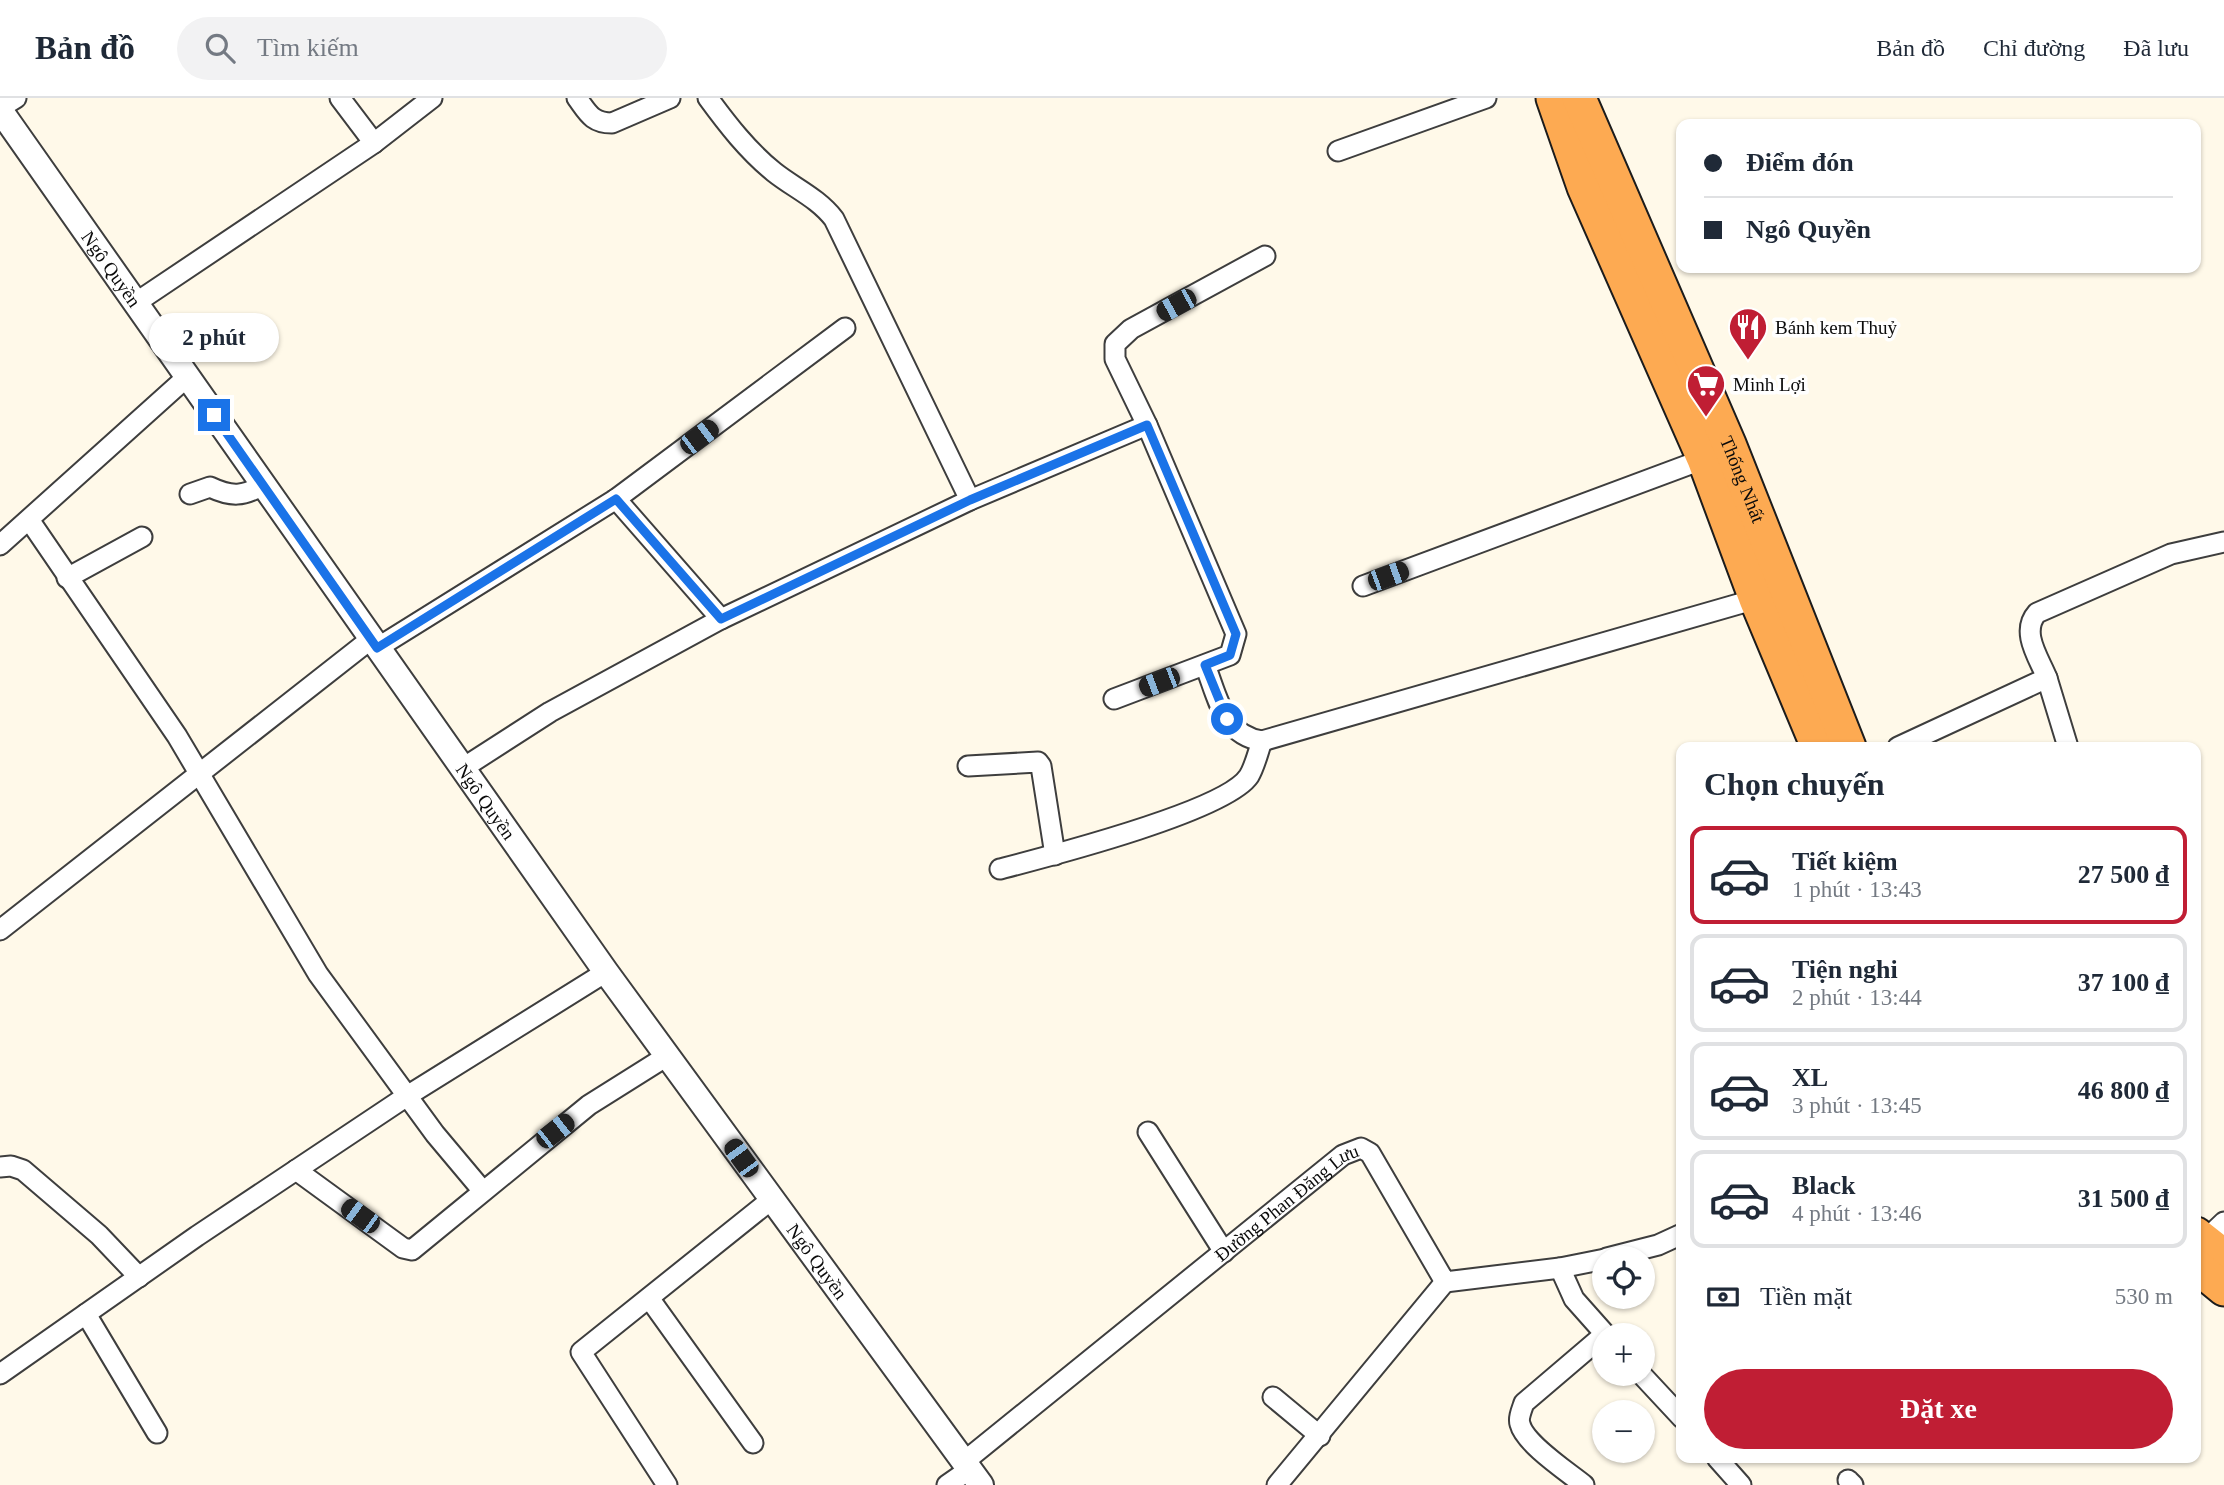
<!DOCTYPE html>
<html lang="vi">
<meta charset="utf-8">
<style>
:root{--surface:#fff;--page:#f2f2f3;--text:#1f2937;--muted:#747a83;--line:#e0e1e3;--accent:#c01e34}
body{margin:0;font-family:"Times New Roman",serif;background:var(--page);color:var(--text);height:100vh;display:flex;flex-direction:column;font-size:26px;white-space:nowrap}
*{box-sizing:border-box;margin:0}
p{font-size:23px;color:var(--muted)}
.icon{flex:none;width:38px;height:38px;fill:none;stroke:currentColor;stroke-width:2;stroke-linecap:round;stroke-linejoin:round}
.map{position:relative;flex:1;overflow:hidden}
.details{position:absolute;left:1676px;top:644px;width:525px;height:721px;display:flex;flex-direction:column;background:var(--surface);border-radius:14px;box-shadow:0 2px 5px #0004}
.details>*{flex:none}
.guide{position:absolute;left:1676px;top:21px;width:525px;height:154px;border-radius:14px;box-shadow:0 2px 5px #0004;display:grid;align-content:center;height:154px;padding:0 28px;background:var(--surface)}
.fabs{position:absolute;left:1592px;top:1148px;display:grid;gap:14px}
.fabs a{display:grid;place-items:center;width:63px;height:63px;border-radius:50%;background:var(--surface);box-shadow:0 2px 5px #0004;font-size:35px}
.end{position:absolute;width:32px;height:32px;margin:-16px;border:9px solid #1a73e8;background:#fff;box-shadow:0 0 0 4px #fff}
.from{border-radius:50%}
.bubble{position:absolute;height:49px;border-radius:24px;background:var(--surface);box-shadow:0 2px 5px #0004;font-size:23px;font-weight:800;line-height:49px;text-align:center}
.car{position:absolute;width:21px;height:42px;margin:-21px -10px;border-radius:9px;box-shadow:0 0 5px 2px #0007;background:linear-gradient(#222 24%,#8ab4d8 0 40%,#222 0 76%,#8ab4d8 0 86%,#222 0)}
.guide b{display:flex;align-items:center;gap:24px;height:66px;font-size:26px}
.guide b+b{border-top:2px solid var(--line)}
.guide i{width:18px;height:18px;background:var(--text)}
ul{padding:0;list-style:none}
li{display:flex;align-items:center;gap:21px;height:98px;margin:0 14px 10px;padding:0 14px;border:4px solid var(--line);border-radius:14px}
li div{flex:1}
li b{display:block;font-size:26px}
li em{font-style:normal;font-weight:800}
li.current{border-color:var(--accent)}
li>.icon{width:63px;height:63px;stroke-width:1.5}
h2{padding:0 28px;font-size:32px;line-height:84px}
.pay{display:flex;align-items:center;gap:18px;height:77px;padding:0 28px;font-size:26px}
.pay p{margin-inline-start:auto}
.cta{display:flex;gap:14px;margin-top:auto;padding:14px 28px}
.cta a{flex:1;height:80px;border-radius:42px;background:var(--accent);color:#fff;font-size:28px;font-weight:800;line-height:80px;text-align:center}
header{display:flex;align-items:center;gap:42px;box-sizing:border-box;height:98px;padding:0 35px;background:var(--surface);border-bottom:2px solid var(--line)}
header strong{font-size:33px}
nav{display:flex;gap:38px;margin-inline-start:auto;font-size:24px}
.search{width:490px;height:63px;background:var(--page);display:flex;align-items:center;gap:18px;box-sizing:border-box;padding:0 24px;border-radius:38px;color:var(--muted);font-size:26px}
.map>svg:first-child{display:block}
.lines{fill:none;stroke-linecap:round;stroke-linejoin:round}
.minor-casing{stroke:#3e3e3e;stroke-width:23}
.tertiary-casing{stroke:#3e3e3e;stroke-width:28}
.trunk-casing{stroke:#1c1c1c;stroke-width:37}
.minor{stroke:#fff;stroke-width:19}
.tertiary{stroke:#fff;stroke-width:24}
.trunk{stroke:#fdaa52;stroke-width:33}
.route{stroke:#1a73e8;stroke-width:9}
.labels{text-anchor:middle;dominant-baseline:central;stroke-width:7;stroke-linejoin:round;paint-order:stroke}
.street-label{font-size:19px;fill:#0b0b0b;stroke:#fff}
.poi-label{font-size:19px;fill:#0b0b0b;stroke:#fff;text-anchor:start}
</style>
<header>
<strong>Bản đồ</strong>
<div class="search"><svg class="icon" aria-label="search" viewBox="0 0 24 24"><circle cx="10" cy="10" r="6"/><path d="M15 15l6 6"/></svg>Tìm kiếm</div>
<nav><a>Bản đồ</a><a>Chỉ đường</a><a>Đã lưu</a></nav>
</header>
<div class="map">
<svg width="2224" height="1387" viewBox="0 0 2224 1387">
<rect width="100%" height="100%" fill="#fff9e9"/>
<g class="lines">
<g class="minor-casing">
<g id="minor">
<path d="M340,0L374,45"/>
<path d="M577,0C588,15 592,25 612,25L670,0"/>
<path d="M708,0C727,26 748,53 774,74C794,90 818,100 834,121L970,402"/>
<path d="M0,10L16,0"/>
<path d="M1338,53L1486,0"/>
<path d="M134,206L374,45L432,0"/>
<path d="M1147,327L1115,261V246L1131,231L1265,158"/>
<path d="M190,396L210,389C231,399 244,399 264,386"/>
<path d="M616,401L721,521"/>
<path d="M30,423L177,638L318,876L435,1036L482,1092"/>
<path d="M0,447L187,279"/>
<path d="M67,480L142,439"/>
<path d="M1363,488L1704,361"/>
<path d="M377,550L616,401L845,230"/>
<path d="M1205,567C1218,600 1223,637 1262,643L1756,501"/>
<path d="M2047,580C2039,560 2020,534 2037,515L2171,456L2224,444"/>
<path d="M1898,649L2047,580L2068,649"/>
<path d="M968,668L1038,664L1041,668L1055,757"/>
<path d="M463,670L550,614L721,521L970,402L1147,327L1236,536L1230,557L1114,601"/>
<path d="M1000,771C1046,759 1226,713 1249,678C1255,668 1258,654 1262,643"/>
<path d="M0,832L371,541"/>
<path d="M1148,1034L1224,1154"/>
<path d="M0,1069L11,1068L23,1072L99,1137L139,1179"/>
<path d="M296,1072L403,1150L412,1152L589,1007L667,958"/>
<path d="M2204,1143L2224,1124"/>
<path d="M1607,1160L1658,1147L1682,1136"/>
<path d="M1560,1170L1574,1201L1606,1237"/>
<path d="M649,1200L753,1345"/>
<path d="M86,1216L157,1335"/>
<path d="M0,1276L197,1138L407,998L606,874"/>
<path d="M1641,1276L1682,1320"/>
<path d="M1273,1299L1320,1338"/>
<path d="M1717,1360L1741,1387"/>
<path id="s1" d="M965,1363L1343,1057L1361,1050L1370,1055L1445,1184L1560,1170L1605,1161"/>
<path d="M1848,1382L1853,1387"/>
<path d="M667,1387L581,1254L772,1101"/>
<path d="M947,1387L970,1371"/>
<path d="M1277,1387L1445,1184"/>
<path d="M1584,1387C1568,1374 1525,1346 1520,1326C1518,1320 1522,1311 1524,1305L1605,1236"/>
</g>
</g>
<g class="tertiary-casing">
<g id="tertiary">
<path id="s2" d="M0,12L606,874L981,1387"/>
</g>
</g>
<g class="trunk-casing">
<g id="trunk">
<path d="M1553,0L1584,89L1704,361L1756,501L1818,649"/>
<path id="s3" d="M1579,0L1729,346L1849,649"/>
<path d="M2196,1136L2224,1158"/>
<path d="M2196,1168L2224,1191"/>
</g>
</g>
<use href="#minor" class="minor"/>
<use href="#tertiary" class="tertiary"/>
<use href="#trunk" class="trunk"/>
</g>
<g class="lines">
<path class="route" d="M214,317L377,550L616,401L721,521L970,402L1147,327L1236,536L1230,557L1205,567L1227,621"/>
</g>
<defs>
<g id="restaurant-pin" transform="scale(2.0125)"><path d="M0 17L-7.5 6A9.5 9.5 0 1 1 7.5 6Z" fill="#c01e34" stroke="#fff"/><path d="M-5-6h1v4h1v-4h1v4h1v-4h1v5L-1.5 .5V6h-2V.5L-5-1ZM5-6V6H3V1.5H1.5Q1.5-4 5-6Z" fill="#fff"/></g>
<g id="supermarket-pin" transform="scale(2.0125)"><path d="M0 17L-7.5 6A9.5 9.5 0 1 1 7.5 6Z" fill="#c01e34" stroke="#fff"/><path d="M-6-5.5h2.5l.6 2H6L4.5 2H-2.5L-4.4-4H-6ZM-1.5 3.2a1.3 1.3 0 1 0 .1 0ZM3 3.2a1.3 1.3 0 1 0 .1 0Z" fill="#fff"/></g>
</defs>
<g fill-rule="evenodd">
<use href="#restaurant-pin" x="1748" y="229"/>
<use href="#supermarket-pin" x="1706" y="286"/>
</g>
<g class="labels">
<g class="street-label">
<text stroke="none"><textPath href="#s2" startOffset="194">Ngô Quyền</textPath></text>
<text stroke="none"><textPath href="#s3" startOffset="415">Thống Nhất</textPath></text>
<text stroke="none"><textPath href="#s2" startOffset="845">Ngô Quyền</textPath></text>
<text stroke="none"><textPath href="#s1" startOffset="413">Đường Phan Đăng Lưu</textPath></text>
<text stroke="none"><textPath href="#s2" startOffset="1412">Ngô Quyền</textPath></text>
</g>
<g class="poi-label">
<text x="1775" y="229">Bánh kem Thuỷ</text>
<text x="1733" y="286">Minh Lợi</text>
</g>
</g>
</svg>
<div class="fabs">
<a><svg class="icon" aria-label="locate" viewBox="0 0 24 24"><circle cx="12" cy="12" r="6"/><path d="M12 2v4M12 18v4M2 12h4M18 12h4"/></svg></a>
<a>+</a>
<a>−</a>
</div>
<i class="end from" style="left:1227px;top:621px"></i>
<i class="end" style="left:214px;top:317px"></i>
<div class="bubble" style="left:149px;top:215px;width:130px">2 phút</div>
<i class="car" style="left:1176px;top:207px;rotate:241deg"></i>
<i class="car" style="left:699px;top:339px;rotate:53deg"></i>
<i class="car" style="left:1388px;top:478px;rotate:70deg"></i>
<i class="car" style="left:1159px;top:584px;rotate:249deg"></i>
<i class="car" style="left:555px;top:1033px;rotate:52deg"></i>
<i class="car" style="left:741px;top:1060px;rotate:324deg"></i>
<i class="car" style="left:360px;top:1118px;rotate:306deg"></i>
<div class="guide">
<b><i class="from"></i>Điểm đón</b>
<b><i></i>Ngô Quyền</b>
</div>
<section class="details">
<h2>Chọn chuyến</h2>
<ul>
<li class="current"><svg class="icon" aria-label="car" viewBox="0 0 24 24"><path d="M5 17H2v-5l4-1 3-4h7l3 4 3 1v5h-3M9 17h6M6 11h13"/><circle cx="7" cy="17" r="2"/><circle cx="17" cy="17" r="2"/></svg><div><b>Tiết kiệm</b><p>1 phút · 13:43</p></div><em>27 500 ₫</em></li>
<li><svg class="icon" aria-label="car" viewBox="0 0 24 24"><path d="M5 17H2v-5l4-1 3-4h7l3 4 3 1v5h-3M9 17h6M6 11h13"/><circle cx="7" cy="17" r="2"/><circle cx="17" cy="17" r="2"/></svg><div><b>Tiện nghi</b><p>2 phút · 13:44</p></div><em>37 100 ₫</em></li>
<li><svg class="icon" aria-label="car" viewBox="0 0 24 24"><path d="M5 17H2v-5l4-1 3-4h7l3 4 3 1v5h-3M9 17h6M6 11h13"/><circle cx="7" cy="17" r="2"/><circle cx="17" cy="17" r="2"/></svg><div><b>XL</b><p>3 phút · 13:45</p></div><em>46 800 ₫</em></li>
<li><svg class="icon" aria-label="car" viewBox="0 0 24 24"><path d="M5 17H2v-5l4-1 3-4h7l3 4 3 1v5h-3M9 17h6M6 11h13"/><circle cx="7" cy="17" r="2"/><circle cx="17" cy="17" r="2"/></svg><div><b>Black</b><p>4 phút · 13:46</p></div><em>31 500 ₫</em></li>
</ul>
<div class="pay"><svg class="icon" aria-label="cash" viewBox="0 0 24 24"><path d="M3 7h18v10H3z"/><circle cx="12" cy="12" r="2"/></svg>Tiền mặt<p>530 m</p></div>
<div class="cta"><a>Đặt xe</a></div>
</section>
</div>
